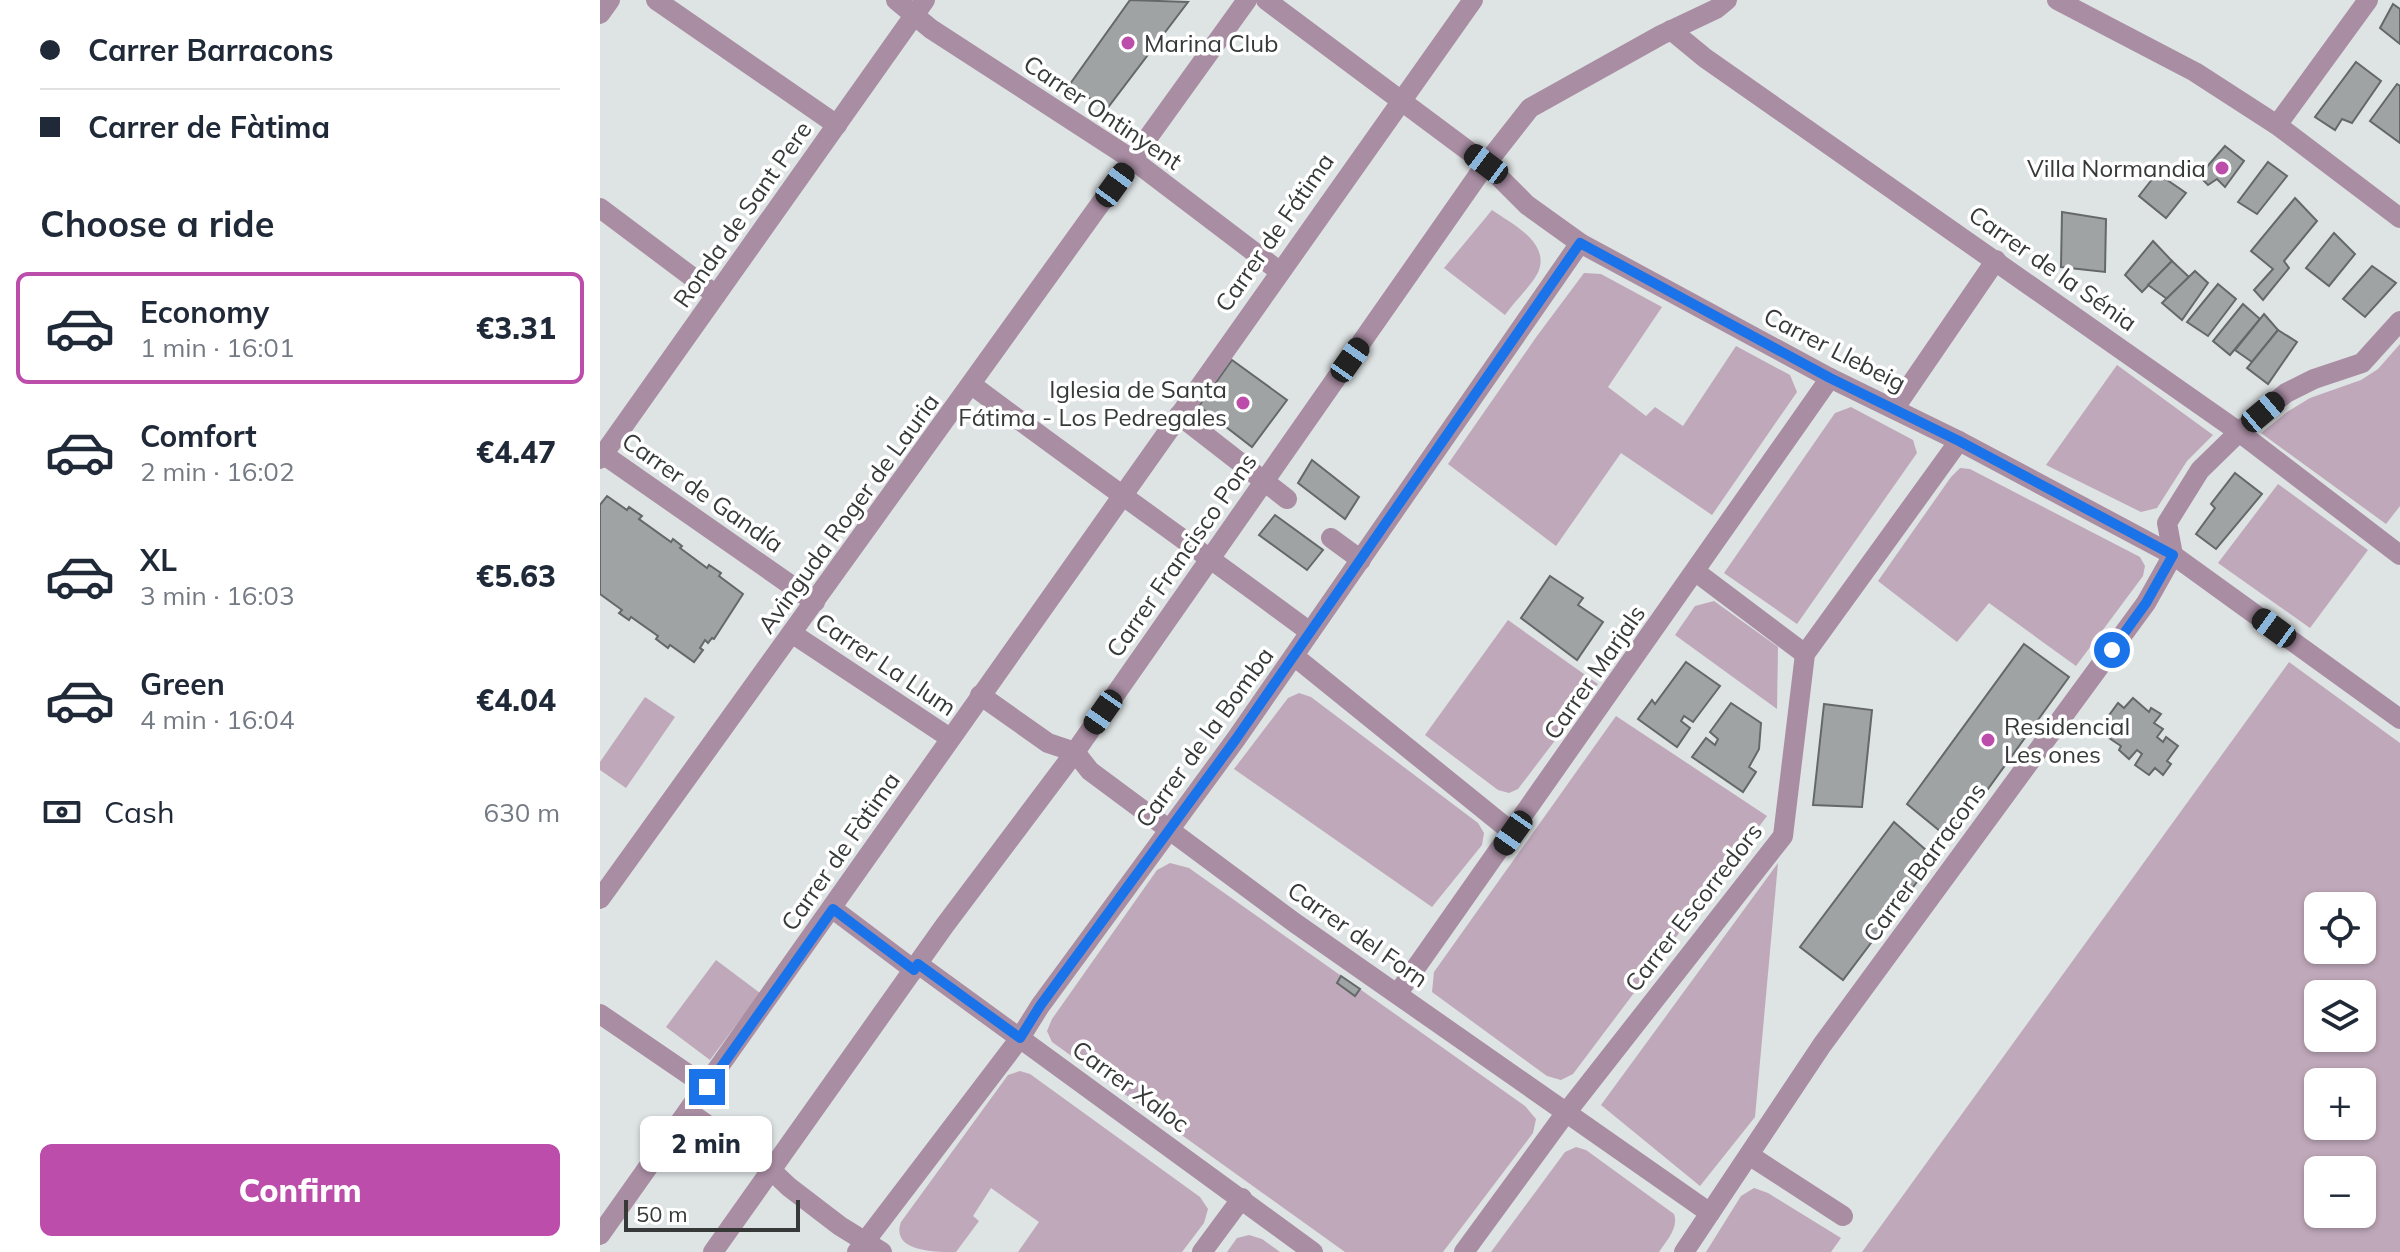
<!DOCTYPE html>
<meta charset="utf-8">
<style>
:root{--surface:#fff;--page:#f6f6f7;--text:#1f2937;--muted:#747a83;--line:#e0e1e3;--accent:#bc4daa}
body{margin:0;font-family:Mulish,sans-serif;background:var(--page);color:var(--text);height:100vh;display:flex;flex-direction:column;font-size:30px;white-space:nowrap}
*{box-sizing:border-box;margin:0}
p{font-size:26px;color:var(--muted)}
.icon{flex:none;width:44px;height:44px;fill:none;stroke:currentColor;stroke-width:2;stroke-linecap:round;stroke-linejoin:round}
.map{position:relative;flex:1;overflow:hidden}
.panel{display:flex;flex-direction:column;background:var(--surface);width:600px}
.panel>*{flex:none}
.top-card{display:grid;align-content:center;height:176px;padding:0 40px;background:var(--surface)}
.tools{position:absolute;left:1704px;top:892px;display:grid;gap:16px}
.tools a{display:grid;place-items:center;width:72px;height:72px;border-radius:12px;background:var(--surface);box-shadow:0 2px 6px #0004;font-size:40px}
.scale{position:absolute;left:24px;bottom:20px;width:176px;box-sizing:border-box;padding-left:8px;border:4px solid #373939;border-top:0;font-size:22px;line-height:28px;white-space:nowrap;color:#373939;-webkit-text-stroke:6px #fff;paint-order:stroke}
.end{position:absolute;width:36px;height:36px;margin:-18px;border:10px solid #1a73e8;background:#fff;box-shadow:0 0 0 4px #fff}
.from{border-radius:50%}
.bubble{position:absolute;height:56px;border-radius:12px;background:var(--surface);box-shadow:0 2px 6px #0004;font-size:26px;font-weight:800;line-height:56px;text-align:center}
.car{position:absolute;width:24px;height:48px;margin:-24px -12px;border-radius:10px;box-shadow:0 0 6px 2px #0007;background:linear-gradient(#222 24%,#8ab4d8 0 40%,#222 0 76%,#8ab4d8 0 86%,#222 0)}
.top-card b{display:flex;align-items:center;gap:28px;height:76px;font-size:30px}
.top-card b+b{border-top:2px solid var(--line)}
.top-card i{width:20px;height:20px;background:var(--text)}
ul{padding:0;list-style:none}
li{display:flex;align-items:center;gap:24px;height:112px;margin:0 16px 12px;padding:0 24px;border:4px solid transparent;border-radius:12px}
li div{flex:1}
li b{display:block;font-size:30px}
li em{font-style:normal;font-weight:800}
li.active{border-color:var(--accent)}
li>.icon{width:72px;height:72px;stroke-width:1.5}
h2{padding:0 40px;font-size:36px;line-height:96px}
.pay{display:flex;align-items:center;gap:20px;height:88px;padding:0 40px;font-size:30px}
.pay p{margin-inline-start:auto}
.cta{display:flex;gap:16px;margin-top:auto;padding:16px 40px}
.cta a{flex:1;height:92px;border-radius:12px;background:var(--accent);color:#fff;font-size:32px;font-weight:800;line-height:92px;text-align:center}
main{display:flex;flex:1;min-height:0}
.map>svg:first-child{display:block}
.green{fill:#bfa8ba;fill-rule:evenodd}
.building{fill:#9fa3a4;stroke:#646869;stroke-width:2}
.lines{fill:none;stroke-linecap:round;stroke-linejoin:round}
.minor{stroke:#a98da3;stroke-width:20}
.route{stroke:#1a73e8;stroke-width:10}
.poi-dot{fill:#bc4daa;stroke:#fff;stroke-width:3}
.labels{text-anchor:middle;dominant-baseline:central;stroke-width:7;stroke-linejoin:round;paint-order:stroke}
.poi-label{font-size:24px;fill:#373939;stroke:#fff;text-anchor:start}
.street-label{font-size:24px;fill:#373939;stroke:#fff}
</style>
<main>
<section class="panel">
<div class="top-card">
<b><i class="from"></i>Carrer Barracons</b>
<b><i></i>Carrer de Fàtima</b>
</div>
<h2>Choose a ride</h2>
<ul>
<li class="active"><svg class="icon" aria-label="car" viewBox="0 0 24 24"><path d="M5 17H2v-5l4-1 3-4h7l3 4 3 1v5h-3M9 17h6M6 11h13"/><circle cx="7" cy="17" r="2"/><circle cx="17" cy="17" r="2"/></svg><div><b>Economy</b><p>1 min · 16:01</p></div><em>€3.31</em></li>
<li><svg class="icon" aria-label="car" viewBox="0 0 24 24"><path d="M5 17H2v-5l4-1 3-4h7l3 4 3 1v5h-3M9 17h6M6 11h13"/><circle cx="7" cy="17" r="2"/><circle cx="17" cy="17" r="2"/></svg><div><b>Comfort</b><p>2 min · 16:02</p></div><em>€4.47</em></li>
<li><svg class="icon" aria-label="car" viewBox="0 0 24 24"><path d="M5 17H2v-5l4-1 3-4h7l3 4 3 1v5h-3M9 17h6M6 11h13"/><circle cx="7" cy="17" r="2"/><circle cx="17" cy="17" r="2"/></svg><div><b>XL</b><p>3 min · 16:03</p></div><em>€5.63</em></li>
<li><svg class="icon" aria-label="car" viewBox="0 0 24 24"><path d="M5 17H2v-5l4-1 3-4h7l3 4 3 1v5h-3M9 17h6M6 11h13"/><circle cx="7" cy="17" r="2"/><circle cx="17" cy="17" r="2"/></svg><div><b>Green</b><p>4 min · 16:04</p></div><em>€4.04</em></li>
</ul>
<div class="pay"><svg class="icon" aria-label="cash" viewBox="0 0 24 24"><path d="M3 7h18v10H3z"/><circle cx="12" cy="12" r="2"/></svg>Cash<p>630 m</p></div>
<div class="cta"><a>Confirm</a></div>
</section>
<div class="map">
<svg width="1800" height="1252" viewBox="0 0 1800 1252">
<rect width="100%" height="100%" fill="#dee3e3"/>
<g class="green">
<path d="M892,210C910,223 949,241 939,270C934,283 914,302 905,315L844,268Z"/>
<path d="M984,273L1001,274L1062,307L1008,387L1046,416L1055,407L1083,426L1136,346L1190,375L1197,392L1112,515L1021,453L956,546L848,464L937,336Z"/>
<path d="M1800,344V506L1786,524L1661,433L1687,412L1710,398L1761,380L1778,369Z"/>
<path d="M1517,365L1613,435L1587,461L1557,508L1541,512L1446,465Z"/>
<path d="M1251,407L1313,440L1317,453L1197,624L1124,573L1235,413Z"/>
<path d="M1360,468L1370,469L1540,557L1545,566L1543,576L1476,666L1389,603L1357,642L1278,581L1351,477Z"/>
<path d="M1678,484L1768,550L1710,628L1618,563Z"/>
<path d="M1114,601L1178,647L1177,709L1075,635L1095,606Z"/>
<path d="M908,620L998,684L918,789L909,793L898,790L825,735Z"/>
<path d="M1689,662L1800,743V1252H1262ZM1718,906H1762V950H1718ZM1718,994H1762V1038H1718ZM1718,1082H1762V1126H1718ZM1718,1170H1762V1214H1718Z"/>
<path d="M699,693L711,697L878,823L884,833L882,845L832,907L634,769L688,698Z"/>
<path d="M45,697L75,717L26,788L0,770V762Z"/>
<path d="M1016,716L1167,816L973,1074L961,1080L947,1076L832,992L834,972Z"/>
<path d="M570,863L589,868L925,1106L936,1119L933,1133L843,1252H745L452,1042L447,1031L452,1019L557,870Z"/>
<path d="M1178,863L1155,1117L1100,1186L1001,1105Z"/>
<path d="M116,960L160,993L110,1060L66,1027Z"/>
<path d="M420,1071L430,1074L600,1197L608,1209L604,1223L582,1252H418L439,1222L391,1188L373,1216L379,1221L356,1252C336,1252 290,1252 301,1222L408,1075Z"/>
<path d="M976,1147L986,1150L1074,1214C1079,1228 1066,1241 1059,1252H891L965,1152Z"/>
<path d="M1154,1188L1168,1193L1241,1238L1231,1252H1106L1141,1196Z"/>
<path d="M649,1235L662,1239L680,1252H627L637,1238Z"/>
</g>
<g class="building">
<path d="M530,0L588,2L506,110L470,84Z"/>
<path d="M1793,4L1800,9V44L1780,28Z"/>
<path d="M1756,62L1781,81L1752,123L1742,119L1735,130L1715,117Z"/>
<path d="M1797,84L1800,86V143L1770,121Z"/>
<path d="M1625,146L1644,161L1625,187L1617,179L1608,185L1599,176Z"/>
<path d="M1668,162L1687,176L1657,214L1638,202Z"/>
<path d="M1557,173L1586,193L1566,218L1539,196Z"/>
<path d="M1695,198L1717,221L1684,261L1689,268L1663,300L1654,290L1673,269L1651,251Z"/>
<path d="M1462,212L1506,219L1505,272L1461,267Z"/>
<path d="M1734,233L1755,254L1729,286L1706,268Z"/>
<path d="M1553,241L1572,261L1542,292L1525,275Z"/>
<path d="M1572,261L1589,277L1567,299L1548,285Z"/>
<path d="M1772,266L1796,283L1765,317L1743,299Z"/>
<path d="M1595,271L1608,283L1582,320L1562,303Z"/>
<path d="M1618,284L1636,299L1608,336L1587,322Z"/>
<path d="M1643,304L1660,319L1630,355L1613,341Z"/>
<path d="M1664,314L1678,330L1652,362L1635,350Z"/>
<path d="M1678,330L1697,342L1668,384L1647,368Z"/>
<path d="M632,360L687,400L652,447L599,406Z"/>
<path d="M712,460L759,497L745,519L698,483Z"/>
<path d="M1635,473L1662,494L1616,549L1596,534L1615,508L1611,504Z"/>
<path d="M7,496L27,510L29,507L42,516L39,519L71,542L73,539L82,546L80,548L107,568L109,565L121,573L119,576L143,594L114,639L112,638L108,643L105,640L100,648L103,650L94,662L70,645L68,648L56,639L58,636L31,617L29,620L19,613L22,610L0,594V505Z"/>
<path d="M675,515L723,550L707,570L659,535Z"/>
<path d="M950,576L983,598L978,605L1003,622L977,660L921,618Z"/>
<path d="M1424,644L1469,677L1351,840L1307,804Z"/>
<path d="M1086,662L1120,686L1093,722L1084,716L1081,721L1090,728L1077,747L1038,719L1052,700L1055,704Z"/>
<path d="M1533,698L1549,712L1551,708L1561,714L1554,723L1563,729L1557,737L1563,742L1566,737L1578,746L1567,761L1571,764L1563,775L1555,768L1549,775L1535,765L1542,754L1537,750L1529,759L1519,750L1521,746L1506,736L1515,724L1507,718L1518,703L1524,708Z"/>
<path d="M1131,703L1161,723L1159,749L1149,767L1156,772L1143,792L1092,757L1106,738L1115,745L1118,739L1110,732Z"/>
<path d="M1224,704L1272,710L1262,807L1213,805Z"/>
<path d="M1294,822L1335,858L1243,980L1200,947Z"/>
<path d="M741,976L760,989L755,996L737,983Z"/>
</g>
<g class="lines">
<g class="minor">
<path d="M56,0L237,125"/>
<path d="M296,0L331,29L533,160L679,271"/>
<path d="M666,0L886,164L927,205L980,243L1230,378L1359,441L1573,555L1800,719"/>
<path d="M1457,0L1595,72L1677,125L1800,218"/>
<path d="M0,14L10,0"/>
<path d="M1071,30L1105,58L1639,432L1800,555"/>
<path d="M1677,125L1768,0"/>
<path d="M0,208L116,295"/>
<path d="M372,385C484,469 598,549 710,632"/>
<path d="M1294,409L1396,260"/>
<path d="M579,415L687,499"/>
<path d="M0,452L215,602"/>
<path d="M0,459L325,0"/>
<path d="M731,538L761,560"/>
<path d="M1096,572L1205,654"/>
<path d="M193,634L350,738"/>
<path d="M694,656L913,833"/>
<path d="M380,695L448,743L475,752L490,771L695,923L1110,1213"/>
<path d="M0,899L647,0"/>
<path d="M233,909L314,970"/>
<path d="M318,964L713,1252"/>
<path d="M798,993L1230,378"/>
<path d="M0,1014L107,1087"/>
<path d="M89,1112L171,1170L189,1187L240,1226L282,1252"/>
<path d="M1149,1155L1243,1216"/>
<path d="M0,1235L873,0"/>
<path d="M113,1252L345,925L475,752L886,164L930,108L1061,35L1116,9L1127,0"/>
<path d="M257,1252L420,1038L440,1006L636,739L980,243"/>
<path d="M602,1252L642,1198"/>
<path d="M864,1252L962,1118L1183,836L1205,654L1359,441"/>
<path d="M1084,1252L1222,1045L1546,603L1573,555L1567,523L1600,470L1639,432L1686,393L1714,379L1762,363L1800,321"/>
</g>
</g>
<g class="lines">
<path class="route" d="M107,1087L233,909L314,970L318,964L420,1038L440,1006L636,739L980,243L1230,378L1359,441L1573,555L1546,603L1512,650"/>
</g>
<g class="poi-dot">
<circle cx="528" cy="43" r="8"/>
<circle cx="1622" cy="168" r="8"/>
<circle cx="643" cy="403" r="8"/>
<circle cx="1388" cy="740" r="8"/>
</g>
<g class="labels">
<g class="poi-label">
<text x="544" y="43">Marina Club</text>
<text x="1606" y="168" text-anchor="end">Villa Normandia</text>
<text x="627" y="389" text-anchor="end">Iglesia de Santa<tspan x="627" dy="28">Fátima - Los Pedregales</tspan></text>
<text x="1404" y="726">Residencial<tspan x="1404" dy="28">Les ones</tspan></text>
</g>
<g class="street-label">
<text transform="translate(503 112) rotate(34)">Carrer Ontinyent</text>
<text transform="translate(142 214) rotate(-55)">Ronda de Sant Pere</text>
<text transform="translate(674 232) rotate(-55)">Carrer de Fátima</text>
<text transform="translate(1453 268) rotate(35)">Carrer de la Sénia</text>
<text transform="translate(1235 349) rotate(27)">Carrer Llebeig</text>
<text transform="translate(103 492) rotate(35)">Carrer de Gandía</text>
<text transform="translate(248 513) rotate(-54)">Avinguda Roger de Lauria</text>
<text transform="translate(581 555) rotate(-55)">Carrer Francisco Pons</text>
<text transform="translate(286 664) rotate(34)">Carrer La Llum</text>
<text transform="translate(994 672) rotate(-55)">Carrer Marjals</text>
<text transform="translate(604 737) rotate(-54)">Carrer de la Bomba</text>
<text transform="translate(240 851) rotate(-55)">Carrer de Fàtima</text>
<text transform="translate(1324 862) rotate(-54)">Carrer Barracons</text>
<text transform="translate(1093 907) rotate(-52)">Carrer Escorredors</text>
<text transform="translate(758 934) rotate(35)">Carrer del Forn</text>
<text transform="translate(531 1086) rotate(36)">Carrer Xaloc</text>
</g>
</g>
</svg>
<div class="tools">
<a><svg class="icon" aria-label="locate" viewBox="0 0 24 24"><circle cx="12" cy="12" r="6"/><path d="M12 2v4M12 18v4M2 12h4M18 12h4"/></svg></a>
<a><svg class="icon" aria-label="layers" viewBox="0 0 24 24"><path d="M12 4l9 5-9 5-9-5zM3 14l9 5 9-5"/></svg></a>
<a>+</a>
<a>−</a>
</div>
<div class="scale">50 m</div>
<i class="end from" style="left:1512px;top:650px"></i>
<i class="end" style="left:107px;top:1087px"></i>
<div class="bubble" style="left:40px;top:1116px;width:132px">2 min</div>
<i class="car" style="left:886px;top:164px;rotate:307deg"></i>
<i class="car" style="left:515px;top:185px;rotate:36deg"></i>
<i class="car" style="left:750px;top:360px;rotate:35deg"></i>
<i class="car" style="left:1663px;top:412px;rotate:50deg"></i>
<i class="car" style="left:1674px;top:628px;rotate:306deg"></i>
<i class="car" style="left:503px;top:712px;rotate:215deg"></i>
<i class="car" style="left:913px;top:833px;rotate:215deg"></i>
</div>
</main>
